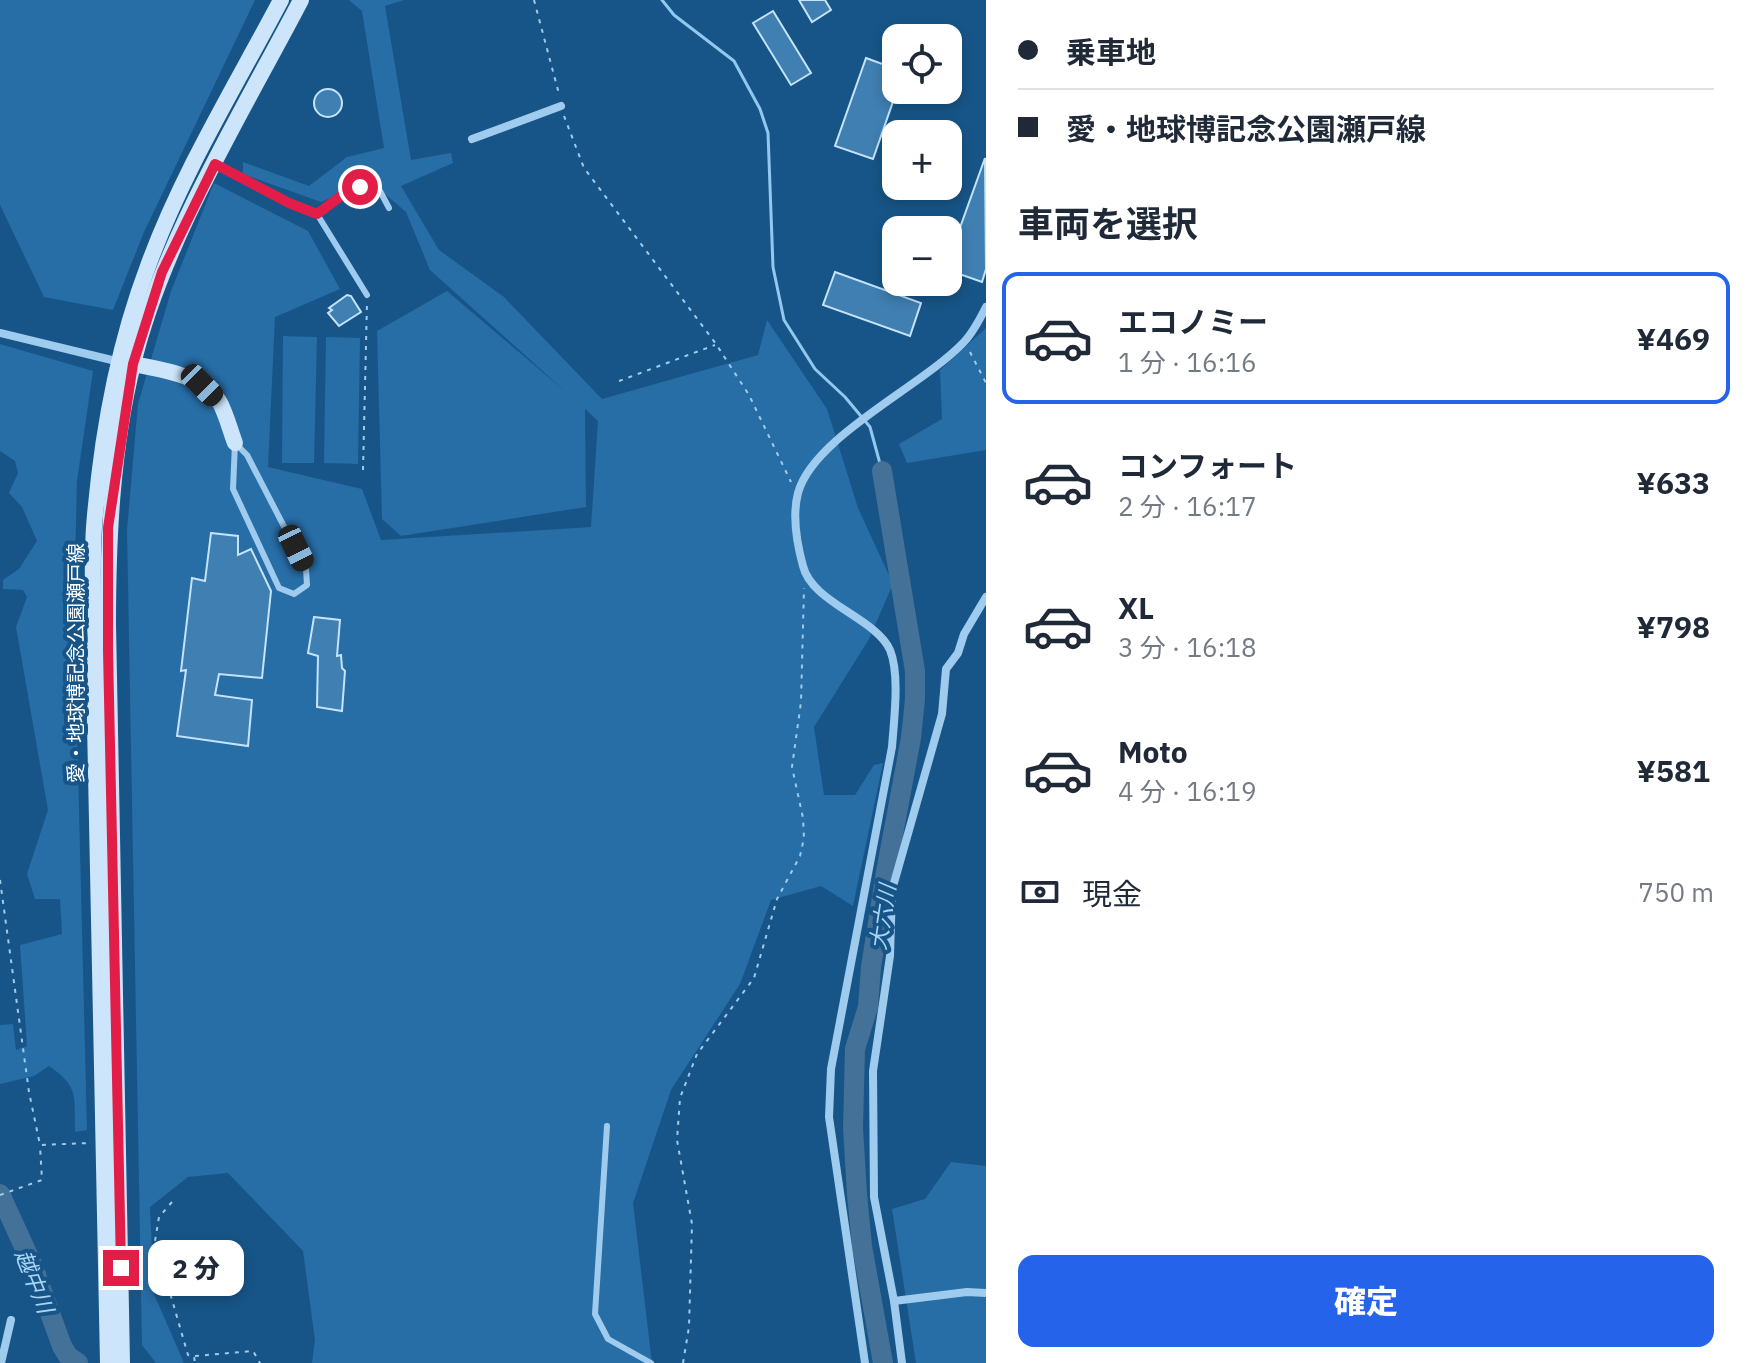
<!DOCTYPE html>
<html lang="ja">
<meta charset="utf-8">
<style>
:root{--surface:#fff;--page:#f6f6f7;--text:#1f2937;--muted:#747a83;--line:#e0e1e3;--accent:#2563eb}
body{margin:0;font-family:"IBM Plex Sans","Noto Sans JP",sans-serif;background:var(--page);color:var(--text);height:100vh;display:flex;flex-direction:column;font-size:30px;white-space:nowrap}
*{box-sizing:border-box;margin:0}
p{font-size:26px;color:var(--muted)}
.icon{flex:none;width:44px;height:44px;fill:none;stroke:currentColor;stroke-width:2;stroke-linecap:round;stroke-linejoin:round}
.map{position:relative;flex:1;overflow:hidden}
.details{display:flex;flex-direction:column;background:var(--surface);width:760px}
.details>*{flex:none}
.guide{display:grid;align-content:center;height:176px;padding:0 32px;background:var(--surface)}
.tools{position:absolute;left:882px;top:24px;display:grid;gap:16px}
.tools a{display:grid;place-items:center;width:80px;height:80px;border-radius:16px;background:var(--surface);box-shadow:0 4px 12px #0003;font-size:40px}
.end{position:absolute;width:36px;height:36px;margin:-18px;border:10px solid #e11d48;background:#fff;box-shadow:0 0 0 4px #fff}
.from{border-radius:50%}
.bubble{position:absolute;height:56px;border-radius:16px;background:var(--surface);box-shadow:0 4px 12px #0003;font-size:26px;font-weight:800;line-height:56px;text-align:center}
.car{position:absolute;width:24px;height:48px;margin:-24px -12px;border-radius:10px;box-shadow:0 0 6px 2px #0007;background:linear-gradient(#222 24%,#8ab4d8 0 40%,#222 0 76%,#8ab4d8 0 86%,#222 0)}
.guide b{display:flex;align-items:center;gap:28px;height:76px;font-size:30px}
.guide b+b{border-top:2px solid var(--line)}
.guide i{width:20px;height:20px;background:var(--text)}
ul{padding:0;list-style:none}
li{display:flex;align-items:center;gap:24px;height:132px;margin:0 16px 12px;padding:0 16px;border:4px solid transparent;border-radius:16px}
li div{flex:1}
li b{display:block;font-size:30px}
li em{font-style:normal;font-weight:800}
li.selected{border-color:var(--accent)}
li>.icon{width:72px;height:72px;stroke-width:1.5}
h2{padding:0 32px;font-size:36px;line-height:96px}
.pay{display:flex;align-items:center;gap:20px;height:88px;padding:0 32px;font-size:30px}
.pay p{margin-inline-start:auto}
.button{display:flex;gap:16px;margin-top:auto;padding:16px 32px}
.button a{flex:1;height:92px;border-radius:16px;background:var(--accent);color:#fff;font-size:32px;font-weight:800;line-height:92px;text-align:center}
main{display:flex;flex:1;min-height:0}
.map>svg:first-child{display:block}
.green{fill:#276da6}
.lines{fill:none;stroke-linecap:round;stroke-linejoin:round}
.stream{stroke:#92c8f0;stroke-width:3}
.river{stroke:#447197;stroke-width:20}
.building{fill:#407fb2;stroke:#c5e3fa;stroke-width:2}
.path{stroke:#9fcbee;stroke-width:2;stroke-dasharray:4 6;stroke-linecap:butt}
.lane{stroke:#9fcbee;stroke-width:6}
.street{stroke:#9fcbee;stroke-width:8}
.secondary{stroke:#cce5fa;stroke-width:16}
.route{stroke:#e11d48;stroke-width:10}
.labels{text-anchor:middle;dominant-baseline:central;stroke-width:8;stroke-linejoin:round;paint-order:stroke}
.street-label{font-size:20px;fill:#fff;stroke:#175588}
.water-label{font-size:22px;font-style:italic;fill:#abd5f5;stroke:#175588}
</style>
<main>
<div class="map">
<svg width="986" height="1363" viewBox="0 0 986 1363">
<rect width="100%" height="100%" fill="#175588"/>
<g class="green">
<path d="M0,0H255L144,232L113,310L44,297L0,205Z"/>
<path d="M349,0H404L385,6L411,160L451,153L453,163L401,186L439,250L504,297L602,399L758,355L767,320L827,409L858,508L893,584L869,639L814,727L824,795H855L874,765L883,763L853,906L821,886L771,900L740,984L671,1090L633,1203L652,1363H312L315,1340L303,1251L228,1173L188,1177L150,1207L154,1294L184,1363H156L142,1345L127,530L138,404L171,291L214,183L308,231L340,289L275,317L268,467L362,489L381,540L591,527L598,421L585,409L586,507L401,536L382,519L377,331L447,291L566,392L430,270L406,212L370,181L321,202L243,174V162L309,186L347,157L384,148L362,11Z"/>
<path d="M986,328V450L907,463L899,444L942,419L940,370Z"/>
<path d="M283,336L317,337L314,463H282Z"/>
<path d="M326,337L360,338L358,464L324,463Z"/>
<path d="M0,344L93,371L77,481L74,609L87,1130L75,1132C74,1097 80,1087 49,1066L34,1076L0,1084V1025L13,1024L16,1050L27,1046L20,945L62,934L60,899H35L27,874L48,810L16,627L27,597L23,590L3,589V580L19,569L37,541L22,507L9,493L18,473L15,461L0,451Z"/>
<path d="M951,1162L986,1166V1363H916L892,1209L925,1199Z"/>
</g>
<g class="lines">
<path class="stream" d="M662,0L674,15L734,61L760,109L768,133L773,267L784,320L815,369L845,397L870,427L882,471"/>
<g class="river">
<path d="M882,471L915,671V699L911,738L886,872L871,967L868,1007L855,1049L853,1128L857,1194L862,1246L883,1363"/>
<path d="M0,1194L32,1264L62,1346L68,1356L78,1363"/>
</g>
</g>
<g class="building">
<path d="M799,0H825L831,10L812,22Z"/>
<path d="M773,11L811,73L791,85L753,23Z"/>
<path d="M866,58L896,69V93L873,159L835,146Z"/>
<circle cx="328" cy="103" r="14"/>
<path d="M985,158L986,269L982,282L948,270V261Z"/>
<path d="M835,272L921,303L910,336L823,305Z"/>
<path d="M347,295L351,296L361,312L339,326L328,313L332,310L329,308Z"/>
<path d="M211,533L238,536V555L251,549L271,591L262,678L219,674L215,695L252,700L248,746L177,736L186,670L181,671L192,578L205,581Z"/>
<path d="M314,617L340,620L337,656L341,655L342,668L345,671L342,711L317,707L318,656L308,653Z"/>
</g>
<g class="lines">
<g class="path">
<path d="M534,0L559,94"/>
<path d="M564,116L584,168L716,344L749,395L791,482"/>
<path d="M970,352L986,383"/>
<path d="M619,381L715,345"/>
<path d="M363,470L367,303"/>
<path d="M0,880L29,1092L40,1145L90,1143"/>
<path d="M0,1195L42,1180L40,1146"/>
<path d="M172,1202L159,1217L155,1241L188,1355L194,1356L195,1363"/>
<path d="M195,1356L253,1351L260,1363"/>
<path d="M683,1363L689,1327L692,1224L677,1140L680,1098L697,1054L754,978L777,899L800,856L804,838L803,818L792,767L801,702L804,588"/>
</g>
<g class="lane">
<path d="M215,164L289,203L317,214L367,295"/>
<path d="M317,214C343,195 347,185 380,191L389,208"/>
<path d="M235,443L247,455L306,569L307,585L294,594L279,588L233,489Z"/>
<path d="M607,1126L595,1314L608,1339L651,1363"/>
</g>
<g class="street">
<path d="M472,139L561,106"/>
<path d="M0,333L120,362"/>
<path d="M894,1301L967,1292L986,1293"/>
<path d="M1,1363L11,1320"/>
<path d="M865,1363L829,1117L831,1069L892,747C894,720 900,674 890,650C876,618 812,603 803,566C797,544 792,516 798,493C813,437 921,387 963,343C973,333 980,319 986,307"/>
<path d="M902,1363L894,1301L874,1197L873,1071L890,956L892,890L942,714L946,669L958,653L964,634L986,597"/>
</g>
<g class="secondary">
<path d="M133,364C162,370 200,374 219,401C226,413 230,430 235,443"/>
<path d="M108,1363L93,624C93,592 92,559 94,527C101,439 117,348 148,266C182,173 235,87 281,0"/>
<path d="M122,1363L108,625C108,538 112,449 133,364C163,240 242,113 301,0"/>
</g>
</g>
<g class="lines">
<path class="route" d="M121,1268L108,650V528L133,364L162,272L215,164L289,203L317,214L345,193L360,187"/>
</g>
<g class="labels">
<g class="street-label">
<text transform="translate(75 663) rotate(-90)">愛・地球博記念公園瀬戸線</text>
</g>
<g class="water-label">
<text transform="translate(882 917) rotate(-81)">大六川</text>
<text transform="translate(35 1281) rotate(68)">越中川</text>
</g>
</g>
</svg>
<div class="tools">
<a><svg class="icon" aria-label="locate" viewBox="0 0 24 24"><circle cx="12" cy="12" r="6"/><path d="M12 2v4M12 18v4M2 12h4M18 12h4"/></svg></a>
<a>+</a>
<a>−</a>
</div>
<i class="end from" style="left:360px;top:187px"></i>
<i class="end" style="left:121px;top:1268px"></i>
<div class="bubble" style="left:148px;top:1240px;width:96px">2 分</div>
<i class="car" style="left:202px;top:385px;rotate:135deg"></i>
<i class="car" style="left:296px;top:548px;rotate:154deg"></i>
</div>
<section class="details">
<div class="guide">
<b><i class="from"></i>乗車地</b>
<b><i></i>愛・地球博記念公園瀬戸線</b>
</div>
<h2>車両を選択</h2>
<ul>
<li class="selected"><svg class="icon" aria-label="car" viewBox="0 0 24 24"><path d="M5 17H2v-5l4-1 3-4h7l3 4 3 1v5h-3M9 17h6M6 11h13"/><circle cx="7" cy="17" r="2"/><circle cx="17" cy="17" r="2"/></svg><div><b>エコノミー</b><p>1 分 · 16:16</p></div><em>¥469</em></li>
<li><svg class="icon" aria-label="car" viewBox="0 0 24 24"><path d="M5 17H2v-5l4-1 3-4h7l3 4 3 1v5h-3M9 17h6M6 11h13"/><circle cx="7" cy="17" r="2"/><circle cx="17" cy="17" r="2"/></svg><div><b>コンフォート</b><p>2 分 · 16:17</p></div><em>¥633</em></li>
<li><svg class="icon" aria-label="car" viewBox="0 0 24 24"><path d="M5 17H2v-5l4-1 3-4h7l3 4 3 1v5h-3M9 17h6M6 11h13"/><circle cx="7" cy="17" r="2"/><circle cx="17" cy="17" r="2"/></svg><div><b>XL</b><p>3 分 · 16:18</p></div><em>¥798</em></li>
<li><svg class="icon" aria-label="car" viewBox="0 0 24 24"><path d="M5 17H2v-5l4-1 3-4h7l3 4 3 1v5h-3M9 17h6M6 11h13"/><circle cx="7" cy="17" r="2"/><circle cx="17" cy="17" r="2"/></svg><div><b>Moto</b><p>4 分 · 16:19</p></div><em>¥581</em></li>
</ul>
<div class="pay"><svg class="icon" aria-label="cash" viewBox="0 0 24 24"><path d="M3 7h18v10H3z"/><circle cx="12" cy="12" r="2"/></svg>現金<p>750 m</p></div>
<div class="button"><a>確定</a></div>
</section>
</main>
